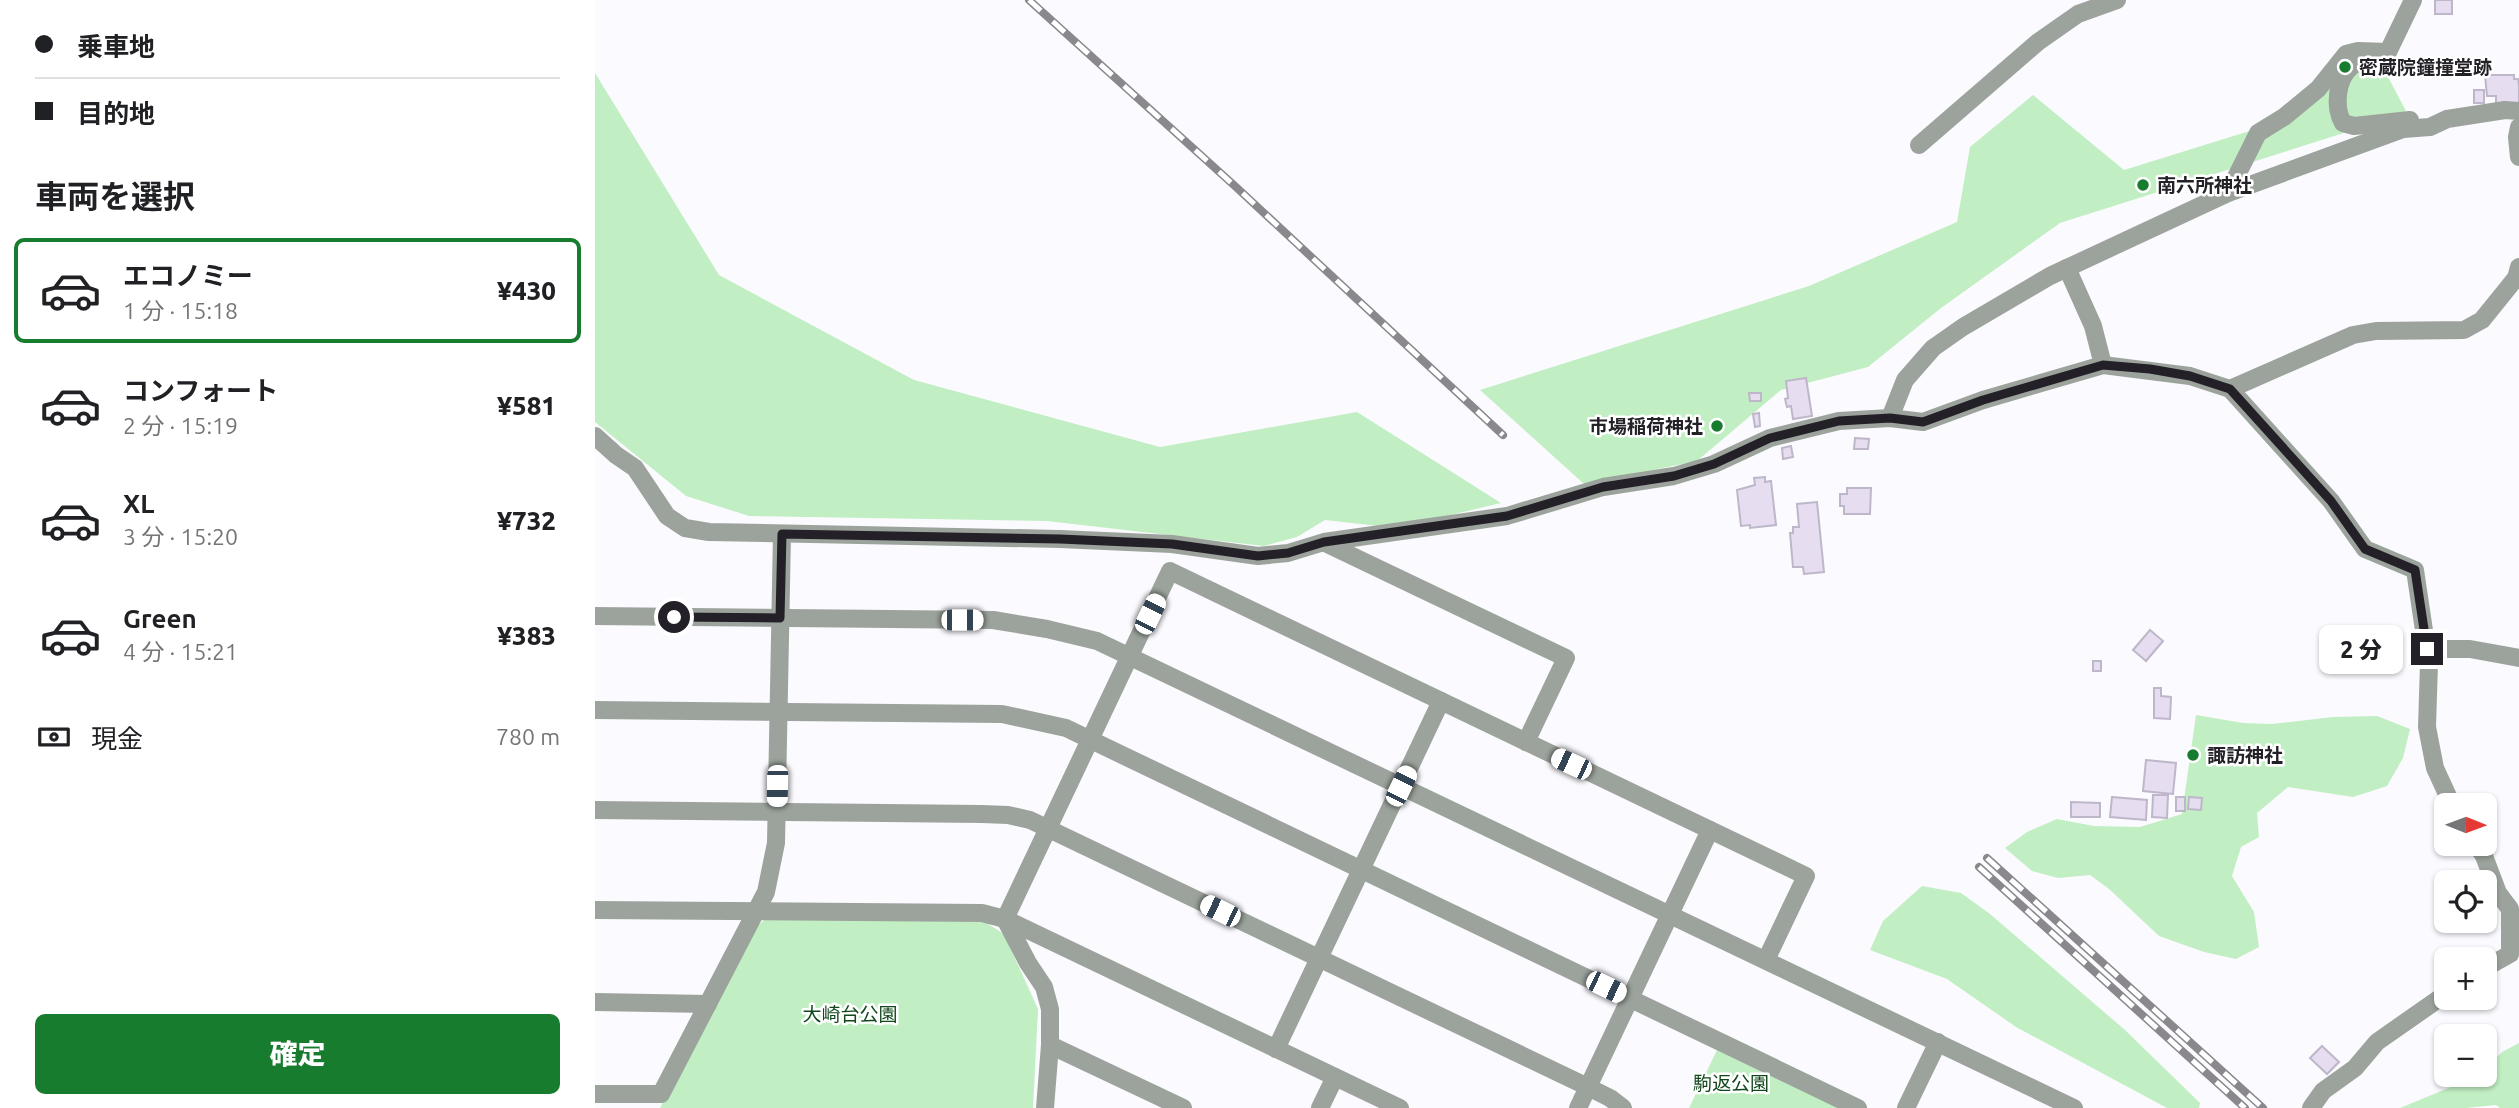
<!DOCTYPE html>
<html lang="ja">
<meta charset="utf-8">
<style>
:root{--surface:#fff;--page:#f6f6f6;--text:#202124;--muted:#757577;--line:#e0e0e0;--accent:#187c2f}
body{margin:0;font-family:Ubuntu,"Noto Sans JP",sans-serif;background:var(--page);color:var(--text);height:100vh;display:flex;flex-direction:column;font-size:26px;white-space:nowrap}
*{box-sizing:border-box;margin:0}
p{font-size:23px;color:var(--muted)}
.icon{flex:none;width:38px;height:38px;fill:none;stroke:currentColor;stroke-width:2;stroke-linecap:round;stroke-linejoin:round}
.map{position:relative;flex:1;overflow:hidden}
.panel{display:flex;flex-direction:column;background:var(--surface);width:595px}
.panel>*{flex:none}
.hud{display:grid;align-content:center;height:154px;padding:0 35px;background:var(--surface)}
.needle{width:46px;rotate:91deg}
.tools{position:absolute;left:1839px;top:793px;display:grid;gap:14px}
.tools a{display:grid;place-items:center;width:63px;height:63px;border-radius:10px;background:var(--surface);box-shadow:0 2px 5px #0004;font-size:35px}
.end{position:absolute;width:32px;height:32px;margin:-16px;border:9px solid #232027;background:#fff;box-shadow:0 0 0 4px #fff}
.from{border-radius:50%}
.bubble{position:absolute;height:49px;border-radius:10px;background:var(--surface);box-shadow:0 2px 5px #0004;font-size:23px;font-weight:800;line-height:49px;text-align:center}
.car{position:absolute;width:21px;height:42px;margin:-21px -10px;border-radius:9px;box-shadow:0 0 5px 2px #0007;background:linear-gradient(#fff 24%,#345 0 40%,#fff 0 76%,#345 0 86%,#fff 0)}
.hud b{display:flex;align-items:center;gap:24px;height:66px;font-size:26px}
.hud b+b{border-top:2px solid var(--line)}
.hud i{width:18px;height:18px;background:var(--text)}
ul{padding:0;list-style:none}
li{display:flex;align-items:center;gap:21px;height:105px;margin:0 14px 10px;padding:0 21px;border:4px solid transparent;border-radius:10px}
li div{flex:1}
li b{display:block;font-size:26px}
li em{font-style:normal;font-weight:800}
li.active{border-color:var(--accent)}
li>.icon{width:63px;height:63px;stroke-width:1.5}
h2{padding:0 35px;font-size:32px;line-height:84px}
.pay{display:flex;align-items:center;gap:18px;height:77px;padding:0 35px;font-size:26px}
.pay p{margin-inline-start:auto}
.primary-button{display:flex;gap:14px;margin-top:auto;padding:14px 35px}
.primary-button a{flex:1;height:80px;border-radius:10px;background:var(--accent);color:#fff;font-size:28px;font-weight:800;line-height:80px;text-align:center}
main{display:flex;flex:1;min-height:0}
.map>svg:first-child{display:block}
.green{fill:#c1efc3}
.building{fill:#e6ddf1;stroke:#beb6c9;stroke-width:2}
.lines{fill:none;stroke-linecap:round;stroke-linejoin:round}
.minor{stroke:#9ca39c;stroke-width:18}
.tertiary{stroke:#9ca39c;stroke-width:18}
.rail-casing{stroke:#8a888d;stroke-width:8}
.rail{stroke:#fff;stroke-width:5;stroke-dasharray:16;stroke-linecap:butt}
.route{stroke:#232027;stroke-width:9}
.poi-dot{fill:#187c2f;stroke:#fff;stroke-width:2.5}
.labels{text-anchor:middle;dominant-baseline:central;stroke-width:5;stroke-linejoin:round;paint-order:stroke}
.poi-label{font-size:19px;font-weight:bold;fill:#232027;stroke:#fff;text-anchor:start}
.park-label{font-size:19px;fill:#10471b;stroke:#fff}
</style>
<main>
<section class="panel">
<div class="hud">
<b><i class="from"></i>乗車地</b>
<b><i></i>目的地</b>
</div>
<h2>車両を選択</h2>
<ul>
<li class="active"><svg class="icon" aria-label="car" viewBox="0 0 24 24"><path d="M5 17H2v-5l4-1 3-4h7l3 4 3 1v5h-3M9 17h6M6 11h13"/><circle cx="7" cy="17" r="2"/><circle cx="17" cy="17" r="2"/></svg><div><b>エコノミー</b><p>1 分 · 15:18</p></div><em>¥430</em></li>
<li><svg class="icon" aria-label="car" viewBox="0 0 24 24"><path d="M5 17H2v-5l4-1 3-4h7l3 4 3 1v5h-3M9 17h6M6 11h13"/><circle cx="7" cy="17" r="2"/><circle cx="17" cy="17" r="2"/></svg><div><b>コンフォート</b><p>2 分 · 15:19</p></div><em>¥581</em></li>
<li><svg class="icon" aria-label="car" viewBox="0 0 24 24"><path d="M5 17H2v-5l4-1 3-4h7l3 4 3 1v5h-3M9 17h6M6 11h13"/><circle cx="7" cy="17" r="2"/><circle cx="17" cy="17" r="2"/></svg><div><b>XL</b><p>3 分 · 15:20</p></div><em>¥732</em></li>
<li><svg class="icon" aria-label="car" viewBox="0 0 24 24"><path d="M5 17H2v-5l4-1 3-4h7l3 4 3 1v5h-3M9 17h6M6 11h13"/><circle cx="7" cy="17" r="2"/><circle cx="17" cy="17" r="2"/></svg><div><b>Green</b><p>4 分 · 15:21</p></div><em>¥383</em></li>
</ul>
<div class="pay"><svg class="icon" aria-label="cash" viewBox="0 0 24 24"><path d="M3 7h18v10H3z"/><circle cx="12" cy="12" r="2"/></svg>現金<p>780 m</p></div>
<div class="primary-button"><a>確定</a></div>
</section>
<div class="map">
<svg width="1924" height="1108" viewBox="0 0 1924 1108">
<rect width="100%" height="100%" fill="#fbfafe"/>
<g class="green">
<path d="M1781,54L1812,113L1465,223L1346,308L1273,367L1186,390L1102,461L989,484L885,390L1214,286L1362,222L1375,147L1438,95L1529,170L1690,120Z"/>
<path d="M0,73L124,275L319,380L565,447L762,412L906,503L801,528L730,520L702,537L669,546L452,521L154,516L91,496L0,422Z"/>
<path d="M1601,715L1648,723L1677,724L1738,717L1782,716L1815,729L1808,758L1792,786L1758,797L1693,787L1662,813L1664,837L1646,847L1637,876L1659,912L1664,947L1641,959L1609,952L1564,936L1514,889L1495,875L1463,878L1437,871L1410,848L1432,832L1462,819L1499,826L1545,827L1587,814Z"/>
<path d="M1327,886L1366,893L1395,914L1530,1030L1605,1103L1604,1108H1572L1421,1027L1352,979L1275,950L1288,921Z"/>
<path d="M172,918L390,922L409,934L443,1009L438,1108H65L163,925Z"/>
<path d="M1924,1043V1108H1905L1901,1105L1871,1108H1805L1885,1075L1890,1074V1069L1907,1052Z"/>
<path d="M1122,1050L1245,1108H1094Z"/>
</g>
<g class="building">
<rect x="1840" y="0" width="17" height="14"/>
<path d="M1890,75H1919V79H1923L1924,85V103H1901V96H1892Z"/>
<rect x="1879" y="90" width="10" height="13"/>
<path d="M1211,378L1217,416L1198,419L1196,406L1192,407L1190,399L1193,398L1191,381Z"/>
<path d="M1154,393H1166V401H1155Z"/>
<path d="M1164,413L1165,426L1160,427L1158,414Z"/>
<path d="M1260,438L1274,439L1273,449H1259Z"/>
<path d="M1196,446L1198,457L1188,459L1187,448Z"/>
<path d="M1170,477V482L1176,481L1181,525L1155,528V525L1146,526L1142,490L1160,485L1159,478Z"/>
<path d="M1252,488H1276L1275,514H1249V506H1245V494H1252Z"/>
<path d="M1222,502L1229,572L1209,574L1208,567H1198L1195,533H1198V527H1204L1202,504Z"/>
<path d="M1555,630L1568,641L1551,661L1538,650Z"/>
<rect x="1498" y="661" width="8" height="10"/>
<path d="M1559,688H1566V696L1576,697L1575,719L1559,718Z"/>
<path d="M1551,760L1581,763L1578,794L1548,791Z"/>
<path d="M1558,795H1573L1572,818L1557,817Z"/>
<path d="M1517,797L1552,800L1551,820L1515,817Z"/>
<rect x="1581" y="797" width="9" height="14"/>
<path d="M1594,797L1607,798L1606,810L1593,809Z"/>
<path d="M1476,802L1505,803V817H1476Z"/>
<path d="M1727,1046L1744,1062L1732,1074L1715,1058Z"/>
</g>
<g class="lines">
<g class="minor">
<path d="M1783,55C1776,60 1764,61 1757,66C1741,79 1739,107 1748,123L1759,126L1815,120"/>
<path d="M1924,127L1922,137L1924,157"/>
<path d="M1324,145L1443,42L1483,14L1522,0"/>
<path d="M1633,193L1663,133L1689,117L1723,89L1751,54L1763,51L1793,52L1818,0"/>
<path d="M1508,365L1498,326L1472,268L1633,193L1808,129L1835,127L1852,119L1910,110L1924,111"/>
<path d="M1635,389L1758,335L1781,331L1869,330L1887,320L1921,278L1924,267"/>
<path d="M1295,418L1310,380L1338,348L1368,327L1455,276L1472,268"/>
<path d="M0,436L21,455L40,468L72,516L90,528L114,532L465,539L577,544L663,556L693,553L729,542L912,516L1008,487L1079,476L1119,464L1175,438L1244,421L1295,418L1328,422L1388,400L1508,365L1595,376L1635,389L1736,501L1770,549L1820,570L1834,664L1832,727L1840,768L1857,805"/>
<path d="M730,543L971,658L931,742"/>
<path d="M0,616L398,620L452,629L502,641L1479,1108"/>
<path d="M1832,649H1875L1924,658"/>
<path d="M0,710L407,714L471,728L1263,1108"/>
<path d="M1881,844L1889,856L1903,893L1915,909V954L1890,968"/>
<path d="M0,910L387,913L410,919L433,963L449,987L455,1009V1045L450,1108"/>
<path d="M0,1002L113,1004"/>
<path d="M455,1045L588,1108"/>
<path d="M681,1049L846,701"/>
<path d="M0,1094H66L171,892L181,843L187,534"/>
<path d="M725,1108L740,1077"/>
<path d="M805,1108L410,919L575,571L1211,876L1171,960"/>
<path d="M983,1108L1115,830"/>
<path d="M1311,1108L1343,1042"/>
<path d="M1716,1108L1728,1091L1760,1068L1782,1042L1852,993"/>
</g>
<path class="tertiary" d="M0,810L387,814L413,815L435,820L993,1087L1015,1098L1028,1108"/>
<g class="rail-casing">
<g id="rail">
<path d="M434,0L641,187L908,435"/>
<path d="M1392,858L1668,1108"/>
<path d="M1384,867L1650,1108"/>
</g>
</g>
<use href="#rail" class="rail"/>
</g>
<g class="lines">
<path class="route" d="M79,617L185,618L187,534L465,539L577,544L663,556L693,553L729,542L912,516L1008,487L1079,476L1119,464L1175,438L1244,421L1295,418L1328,422L1388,400L1508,365L1555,369L1595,376L1635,389L1736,501L1770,549L1820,570L1832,649"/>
</g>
<g class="poi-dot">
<circle cx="1750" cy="67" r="7"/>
<circle cx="1548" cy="185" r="7"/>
<circle cx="1122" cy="426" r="7"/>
<circle cx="1598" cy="755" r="7"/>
</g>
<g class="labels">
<g class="poi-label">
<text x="1764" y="67">密蔵院鐘撞堂跡</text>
<text x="1562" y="185">南六所神社</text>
<text x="1108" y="426" text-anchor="end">市場稲荷神社</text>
<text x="1612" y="755">諏訪神社</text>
</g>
<g class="park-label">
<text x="255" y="1014">大崎台公園</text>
<text x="1136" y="1083">駒返公園</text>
</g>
</g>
</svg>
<div class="tools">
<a><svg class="needle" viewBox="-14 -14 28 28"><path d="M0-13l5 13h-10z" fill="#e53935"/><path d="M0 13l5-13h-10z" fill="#757577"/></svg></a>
<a><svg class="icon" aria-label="locate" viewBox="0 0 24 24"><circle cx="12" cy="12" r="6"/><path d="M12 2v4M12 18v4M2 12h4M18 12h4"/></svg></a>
<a>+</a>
<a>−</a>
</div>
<i class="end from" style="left:79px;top:617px"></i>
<i class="end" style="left:1832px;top:649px"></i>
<div class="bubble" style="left:1724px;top:625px;width:84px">2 分</div>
<i class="car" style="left:555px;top:614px;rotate:26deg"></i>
<i class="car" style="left:367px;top:620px;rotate:90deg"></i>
<i class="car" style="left:976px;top:764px;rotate:295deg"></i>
<i class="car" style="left:182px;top:786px;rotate:181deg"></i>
<i class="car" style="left:806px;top:786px;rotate:26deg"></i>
<i class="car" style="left:625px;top:911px;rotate:296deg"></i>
<i class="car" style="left:1011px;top:987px;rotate:116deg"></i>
</div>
</main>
